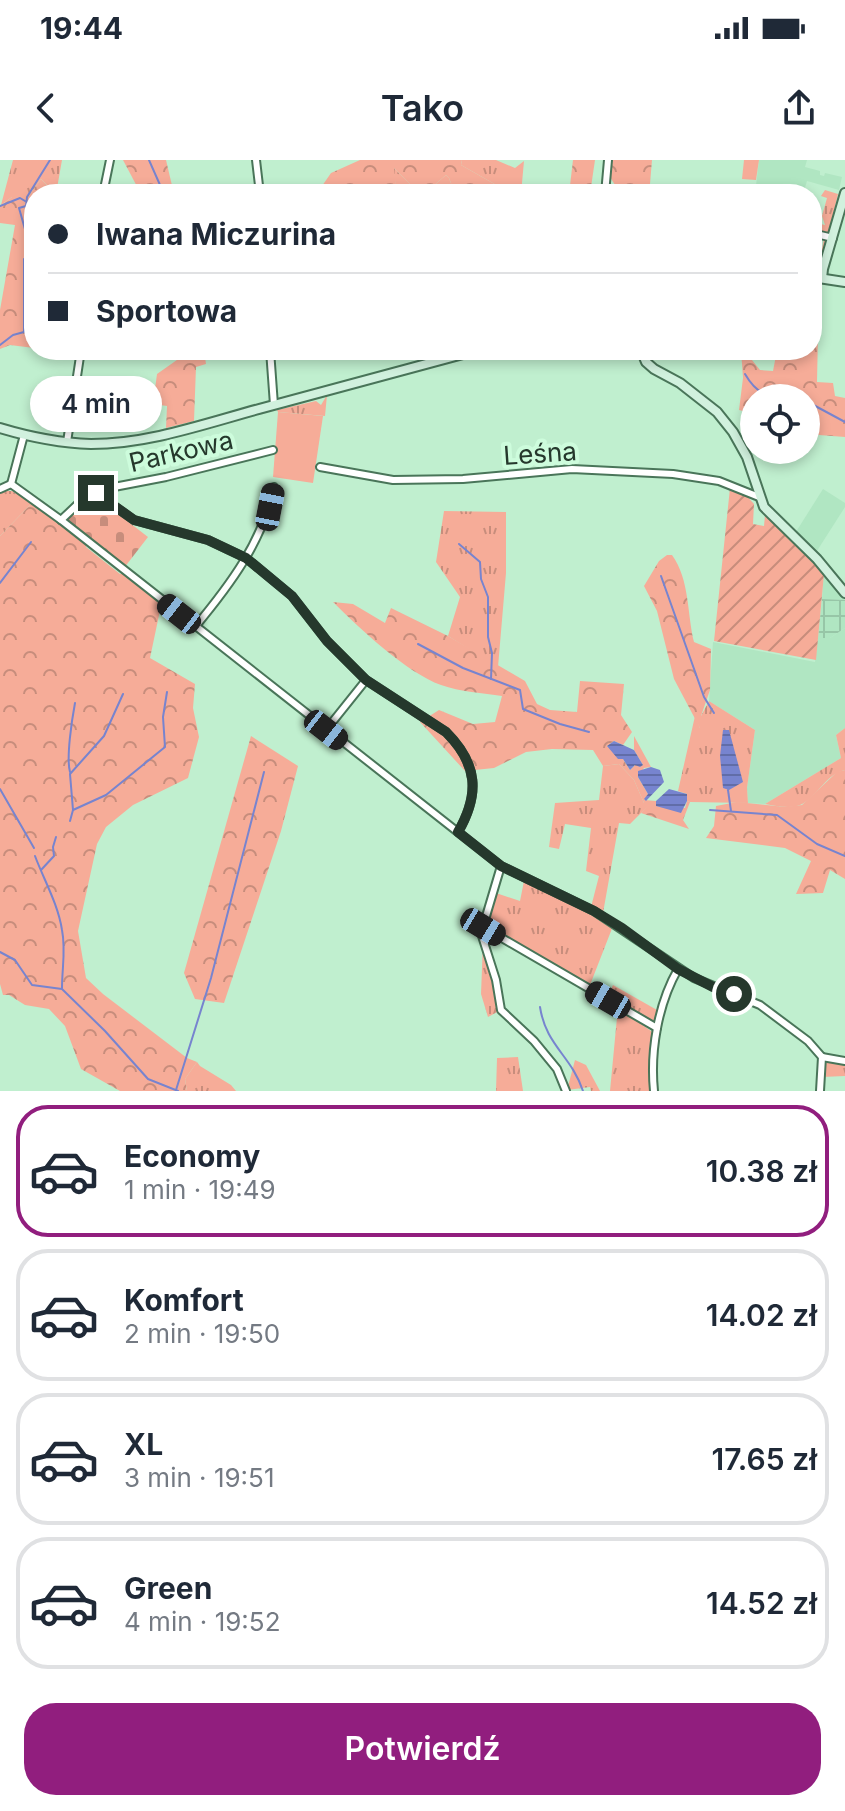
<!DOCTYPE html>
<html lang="pl">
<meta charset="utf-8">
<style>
:root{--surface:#fff;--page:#f2f2f3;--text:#1f2937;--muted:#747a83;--line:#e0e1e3;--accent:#911e7e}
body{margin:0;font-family:Inter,sans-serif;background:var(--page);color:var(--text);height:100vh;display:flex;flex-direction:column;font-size:30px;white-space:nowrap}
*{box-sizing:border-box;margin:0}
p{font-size:26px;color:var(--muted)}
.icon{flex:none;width:44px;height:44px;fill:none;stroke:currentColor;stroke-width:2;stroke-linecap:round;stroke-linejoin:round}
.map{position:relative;height:931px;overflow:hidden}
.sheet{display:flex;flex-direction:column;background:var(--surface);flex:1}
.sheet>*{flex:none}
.top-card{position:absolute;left:24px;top:24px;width:798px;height:176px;border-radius:32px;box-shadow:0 4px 12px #0003;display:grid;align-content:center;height:176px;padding:0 24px;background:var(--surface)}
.tools{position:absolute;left:740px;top:224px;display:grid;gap:16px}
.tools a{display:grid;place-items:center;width:80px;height:80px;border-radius:50%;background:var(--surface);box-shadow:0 4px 12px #0003;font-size:40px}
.end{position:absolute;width:36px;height:36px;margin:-18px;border:10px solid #25382c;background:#fff;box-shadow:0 0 0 4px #fff}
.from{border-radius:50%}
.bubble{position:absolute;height:56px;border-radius:28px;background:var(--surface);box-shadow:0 4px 12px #0003;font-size:26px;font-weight:600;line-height:56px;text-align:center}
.car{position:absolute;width:24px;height:48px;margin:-24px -12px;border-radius:10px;box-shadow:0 0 6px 2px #0007;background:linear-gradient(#222 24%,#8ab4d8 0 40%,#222 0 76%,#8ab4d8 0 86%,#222 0)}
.top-card b{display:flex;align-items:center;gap:28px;height:76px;font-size:30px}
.top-card b+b{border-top:2px solid var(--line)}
.top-card i{width:20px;height:20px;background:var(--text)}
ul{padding:14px 0 0;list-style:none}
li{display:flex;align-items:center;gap:24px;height:132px;margin:0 16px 12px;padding:0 8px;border:4px solid var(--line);border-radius:32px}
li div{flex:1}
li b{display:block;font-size:30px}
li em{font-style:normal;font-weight:600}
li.active{border-color:var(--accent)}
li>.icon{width:72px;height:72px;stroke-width:1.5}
.primary-button{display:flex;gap:16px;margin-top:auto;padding:16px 24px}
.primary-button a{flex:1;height:92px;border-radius:32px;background:var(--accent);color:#fff;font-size:32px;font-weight:600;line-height:92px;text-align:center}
.status{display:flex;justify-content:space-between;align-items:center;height:56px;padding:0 40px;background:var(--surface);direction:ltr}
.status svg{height:22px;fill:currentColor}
header{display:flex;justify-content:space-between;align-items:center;height:104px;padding:0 24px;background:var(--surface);font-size:36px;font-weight:600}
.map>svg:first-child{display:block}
.built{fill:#b0e6c2}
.industrial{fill:url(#industrial-grid)}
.grass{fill:url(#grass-tufts)}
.forest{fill:url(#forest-crowns)}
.cemetery{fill:url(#cemetery-stones)}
.garden{fill:url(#garden-furrows)}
.pitch{fill:#f6ac98}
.water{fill:url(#water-rules)}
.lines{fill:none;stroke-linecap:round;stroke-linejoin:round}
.stream{stroke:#7784cf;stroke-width:2}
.street-casing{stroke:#497559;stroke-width:10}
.secondary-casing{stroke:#497559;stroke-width:12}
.street{stroke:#fff;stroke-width:6}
.secondary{stroke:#d1f1de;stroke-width:8}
.route{stroke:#25382c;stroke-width:10}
.labels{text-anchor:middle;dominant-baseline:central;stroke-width:8;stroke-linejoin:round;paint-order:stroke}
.street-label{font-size:26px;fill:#25382c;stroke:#cdfcdc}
</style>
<div class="status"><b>19:44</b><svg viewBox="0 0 49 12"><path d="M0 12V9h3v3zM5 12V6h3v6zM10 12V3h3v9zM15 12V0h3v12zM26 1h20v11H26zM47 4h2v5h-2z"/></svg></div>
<header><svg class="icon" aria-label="back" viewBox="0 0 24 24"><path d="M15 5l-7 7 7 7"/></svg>Tako<svg class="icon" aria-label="share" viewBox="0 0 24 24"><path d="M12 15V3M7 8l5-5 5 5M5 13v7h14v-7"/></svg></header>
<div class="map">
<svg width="845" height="931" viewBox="0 0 845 931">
<defs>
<pattern id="industrial-grid" width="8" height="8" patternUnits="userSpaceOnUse" patternTransform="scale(2)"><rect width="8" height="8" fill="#b0e6c2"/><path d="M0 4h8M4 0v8" fill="none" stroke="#97c6a7"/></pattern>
<pattern id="grass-tufts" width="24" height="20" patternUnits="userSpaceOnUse" patternTransform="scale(2)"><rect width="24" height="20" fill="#f6ac98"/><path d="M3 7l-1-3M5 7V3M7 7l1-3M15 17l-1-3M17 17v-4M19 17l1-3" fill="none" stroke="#c78d7c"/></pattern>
<pattern id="forest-crowns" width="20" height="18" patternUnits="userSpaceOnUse" patternTransform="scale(2)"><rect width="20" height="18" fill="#f6ac98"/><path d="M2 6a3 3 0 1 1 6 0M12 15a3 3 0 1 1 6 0" fill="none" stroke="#c78d7c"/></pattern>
<pattern id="cemetery-stones" width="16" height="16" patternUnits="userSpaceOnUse" patternTransform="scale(2)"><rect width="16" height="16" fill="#f6ac98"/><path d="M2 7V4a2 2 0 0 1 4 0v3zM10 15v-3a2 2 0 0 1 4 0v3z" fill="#c78d7c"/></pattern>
<pattern id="garden-furrows" width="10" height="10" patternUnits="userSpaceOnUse" patternTransform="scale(2)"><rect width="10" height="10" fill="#f6ac98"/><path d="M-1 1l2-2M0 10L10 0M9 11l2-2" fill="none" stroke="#c78d7c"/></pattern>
<pattern id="water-rules" width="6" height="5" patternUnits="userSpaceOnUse" patternTransform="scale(2)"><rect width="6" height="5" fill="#7784cf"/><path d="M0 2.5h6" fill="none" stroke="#616da8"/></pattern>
</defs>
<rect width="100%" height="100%" fill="#c0efcf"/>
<g class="built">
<path d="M759,0H807L805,7L820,11V15L824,16L825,13L842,17L839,30L807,21L803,34H755Z"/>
<path d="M823,329L845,343V347L815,394L794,375Z"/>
<path d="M824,410L845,437V440L822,439Z"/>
<path d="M845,468V568L836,575L841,598L765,644L748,643L747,628L755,570L709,541L713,482L815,502L818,478H830Z"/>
</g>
<path class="industrial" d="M822,439L845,440V468L830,478H818Z"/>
<g class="grass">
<path d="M13,0H62L56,34L41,19L28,37H12L1,45Z"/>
<path d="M462,0H496L515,8L524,1L521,34H503L505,30L461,5Z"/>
<path d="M744,0H759L756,20L742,19Z"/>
<path d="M393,7L420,34H397Z"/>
<path d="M446,15L449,18L455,34H424Z"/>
<path d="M825,30L838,34L828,75L812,72V62L825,65L822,56L827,38L821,36Z"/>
<path d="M824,79L827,80L820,109L812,112V86L822,89Z"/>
<path d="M327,235L325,256L278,252L277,250L316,241L321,245Z"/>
<path d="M7,331H12L32,343L0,376V333Z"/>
<path d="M444,351L506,352V413L498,507L448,476L460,437L436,402Z"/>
<path d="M709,541L755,570L747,628L748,643L690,642L687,641V634L678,631L695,556L700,568L701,556Z"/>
<path d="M845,568V610C826,615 819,633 804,643C794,650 777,646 765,644L841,598L836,575Z"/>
<path d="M619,604L634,620L644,643H651L630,664L619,663L603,753L591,747L599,716L586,711L591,668L565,664L559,689L549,687L555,643L599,640L603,606Z"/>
<path d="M524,721L613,766L590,825L486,765L496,733L520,741Z"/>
<path d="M483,782L493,817L499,851L488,857L481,834Z"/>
<path d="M613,825L657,850L656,863L653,865L608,836Z"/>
<path d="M618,847L655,874L649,918L652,931H610Z"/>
<path d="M518,897L523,931H496L497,898Z"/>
<path d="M824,899L845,903V916L822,917Z"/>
<path d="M575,900L586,905L600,931H591L590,927L567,930Z"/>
<path d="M197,902L200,906L231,925L236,931H187L185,919Z"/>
</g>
<g class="forest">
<path d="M123,0H166L174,34H141Z"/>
<path d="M360,0H462L461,5L505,30L503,34H455L449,18L446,15L424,34H420L394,8L397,34H369L365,27L362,34H324L322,26L331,13Z"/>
<path d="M573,0H595L590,34H569Z"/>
<path d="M612,0H652L650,24L615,25L610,17Z"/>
<path d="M41,19L55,34H34V188L10,185L0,189V150L15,65L0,63V46L12,37H28Z"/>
<path d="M818,174L817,222L833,223L835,236L845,238V277L819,275L806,270V238H754V254L739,250L743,218L741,190H744L760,210L773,211L777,190H812V176Z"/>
<path d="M183,190H204L206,204L196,207L194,261L166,268L167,246L153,244L157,214L184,195Z"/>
<path d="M32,343L86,384V387L120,414L123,413L162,441L150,498L195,524L193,548L199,577L188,618L133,645L106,667L97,684L78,771L86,818L103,834L187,898L197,902L185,919L187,931H120L81,909L65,866L49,849L25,845L9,835H3L0,824V376Z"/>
<path d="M667,395H672C690,420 687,454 694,482L711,489L710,530L701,556V570L674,519L657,451L644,426L659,401Z"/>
<path d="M333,442L353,444L385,463L391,448L448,476L525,521L537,544L550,550L577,552L580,521L624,524L621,555L632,572L623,585L614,581L607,586L623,599L630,610L635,605H643L634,590V576L651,607L644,608L638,617L648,634L644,640L656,641L657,646L685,648L687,641L690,642L683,660L689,669L641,653L650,643H644L634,620L619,604L603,606L593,590L552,589L526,592L494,608L465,611L420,562L439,550L473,564L495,562L502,536C483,533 460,532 441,525C407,513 359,468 333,442Z"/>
<path d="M251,576L298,606L281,671L224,843L195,839L184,813Z"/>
<path d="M845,610V719L830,710L823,733L796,734L811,701L785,688L706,678L714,666L716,646L737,642L785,647L802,645L837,612Z"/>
</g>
<path class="cemetery" d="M95,336L148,377L124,408L65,360Z"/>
<path class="garden" d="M730,328L745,334L754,344L753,364L764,366L765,355L824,414L816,500L714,481Z"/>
<path class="pitch" d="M278,252L323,256L313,323L273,317Z"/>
<g class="water">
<path d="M723,570H729L743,622L729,630L723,628L720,596Z"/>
<path d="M614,581L634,590L643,605L640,607L635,605L630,610L623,599H618L607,586Z"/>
<path d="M651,607L660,610L664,622L646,641L644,639L648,634L638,617V611Z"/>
<path d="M669,629L687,634V641L681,653L656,646V641Z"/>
</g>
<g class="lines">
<g class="stream">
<path d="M149,0L164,34"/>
<path d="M0,46L20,38L25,41"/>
<path d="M0,185L13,175L24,172V99L32,94L19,48L26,46L27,37L50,0"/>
<path d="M745,214C753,228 765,239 782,236"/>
<path d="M770,227L782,236L792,238"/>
<path d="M806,241L845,262"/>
<path d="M459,384L480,402L481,419L488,437V477L492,493L491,519"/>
<path d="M661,416L704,537L714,553"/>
<path d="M0,423L31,382"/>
<path d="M418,484L463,508L520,530L523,549L560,564L589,572"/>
<path d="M70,612C66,598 72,559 75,543"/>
<path d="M0,629L34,688"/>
<path d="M728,630L731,651"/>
<path d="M73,650L70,614L104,576L123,534"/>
<path d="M710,650L777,655L817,684L845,696"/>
<path d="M70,661L73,650L106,635L165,587L163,557L167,532"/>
<path d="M35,696C44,720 58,744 62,770C66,790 62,808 62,828"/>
<path d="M41,710L54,696L53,687L56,677"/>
<path d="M0,792L15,800L32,825L62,829L105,871L148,919L178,931"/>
<path d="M540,847C546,886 571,895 583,931"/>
<path d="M176,930L211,818L264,612"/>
</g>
<g class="street-casing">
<g id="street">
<path d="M256,0L260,34"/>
<path d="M103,34L110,0"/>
<path d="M605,34L608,0"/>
<path d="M812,73L833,78"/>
<path d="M270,190L274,245"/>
<path d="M67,282L81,190"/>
<path d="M320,307L393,320L463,319L572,309L673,314L719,321L759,337"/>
<path d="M11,324L61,360L501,706L594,751L694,818L760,845L808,881L822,897"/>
<path d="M11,324L24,275"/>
<path d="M0,329L11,324"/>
<path d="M96,333L134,360L208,380L246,398L292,436L327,481L366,520L446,572C478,604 480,634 458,672"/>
<path d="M61,360L79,343L114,327L166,317L273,290"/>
<path d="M195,467C230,425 263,381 274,327"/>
<path d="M326,570L366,520"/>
<path d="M501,706L484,763L482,776L496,820L501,850L534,881L557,909L566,931"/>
<path d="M483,767L657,868"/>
<path d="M822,897L845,901"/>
<path d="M654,931C650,891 658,844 678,809"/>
<path d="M820,931L822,897"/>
</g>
</g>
<g class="secondary-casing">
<g id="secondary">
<path d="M812,117L845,122"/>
<path d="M822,118L823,109L845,33"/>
<path d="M641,190L646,202L654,209L680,223L717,252L733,272L747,297L764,347L817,399L845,433"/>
<path d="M0,268C30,277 59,283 91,284C148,284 204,264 259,249C332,230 405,210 478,190"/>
</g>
</g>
<use href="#street" class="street"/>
<use href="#secondary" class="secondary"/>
</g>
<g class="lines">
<path class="route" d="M96,333L134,360L208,380L246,398L292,436L327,481L366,520L446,572C478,604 480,634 458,672L501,706L594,751L622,768L678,809L713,827L734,834"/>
</g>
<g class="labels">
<g class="street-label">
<text transform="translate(181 291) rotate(-13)">Parkowa</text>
<text transform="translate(540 293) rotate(-4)">Leśna</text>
</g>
</g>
</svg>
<div class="tools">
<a><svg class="icon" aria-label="locate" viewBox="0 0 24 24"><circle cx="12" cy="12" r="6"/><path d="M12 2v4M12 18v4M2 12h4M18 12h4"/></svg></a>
</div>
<i class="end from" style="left:734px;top:834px"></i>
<i class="end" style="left:96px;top:333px"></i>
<div class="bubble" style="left:30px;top:216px;width:132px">4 min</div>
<i class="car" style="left:270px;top:347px;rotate:11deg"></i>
<i class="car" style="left:179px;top:454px;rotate:308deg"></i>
<i class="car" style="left:326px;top:570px;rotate:128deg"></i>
<i class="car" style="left:483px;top:767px;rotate:121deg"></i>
<i class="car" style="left:608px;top:840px;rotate:300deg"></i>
<div class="top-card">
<b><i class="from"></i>Iwana Miczurina</b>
<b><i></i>Sportowa</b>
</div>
</div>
<section class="sheet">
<ul>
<li class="active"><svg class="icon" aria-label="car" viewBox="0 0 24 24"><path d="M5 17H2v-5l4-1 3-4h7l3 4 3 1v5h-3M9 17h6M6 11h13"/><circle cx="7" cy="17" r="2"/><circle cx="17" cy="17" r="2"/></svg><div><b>Economy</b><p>1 min · 19:49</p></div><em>10.38 zł</em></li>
<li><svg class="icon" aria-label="car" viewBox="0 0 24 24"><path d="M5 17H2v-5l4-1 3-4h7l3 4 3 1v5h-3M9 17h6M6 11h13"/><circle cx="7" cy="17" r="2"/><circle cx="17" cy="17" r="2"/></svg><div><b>Komfort</b><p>2 min · 19:50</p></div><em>14.02 zł</em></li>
<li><svg class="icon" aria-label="car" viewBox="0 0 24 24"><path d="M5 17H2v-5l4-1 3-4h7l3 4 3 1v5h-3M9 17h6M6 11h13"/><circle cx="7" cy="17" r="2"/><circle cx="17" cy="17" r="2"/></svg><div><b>XL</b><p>3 min · 19:51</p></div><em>17.65 zł</em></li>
<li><svg class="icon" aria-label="car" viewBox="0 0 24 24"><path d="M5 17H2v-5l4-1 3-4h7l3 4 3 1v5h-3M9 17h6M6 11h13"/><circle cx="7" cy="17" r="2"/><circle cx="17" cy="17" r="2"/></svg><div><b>Green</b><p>4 min · 19:52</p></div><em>14.52 zł</em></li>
</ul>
<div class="primary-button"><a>Potwierdź</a></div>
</section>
